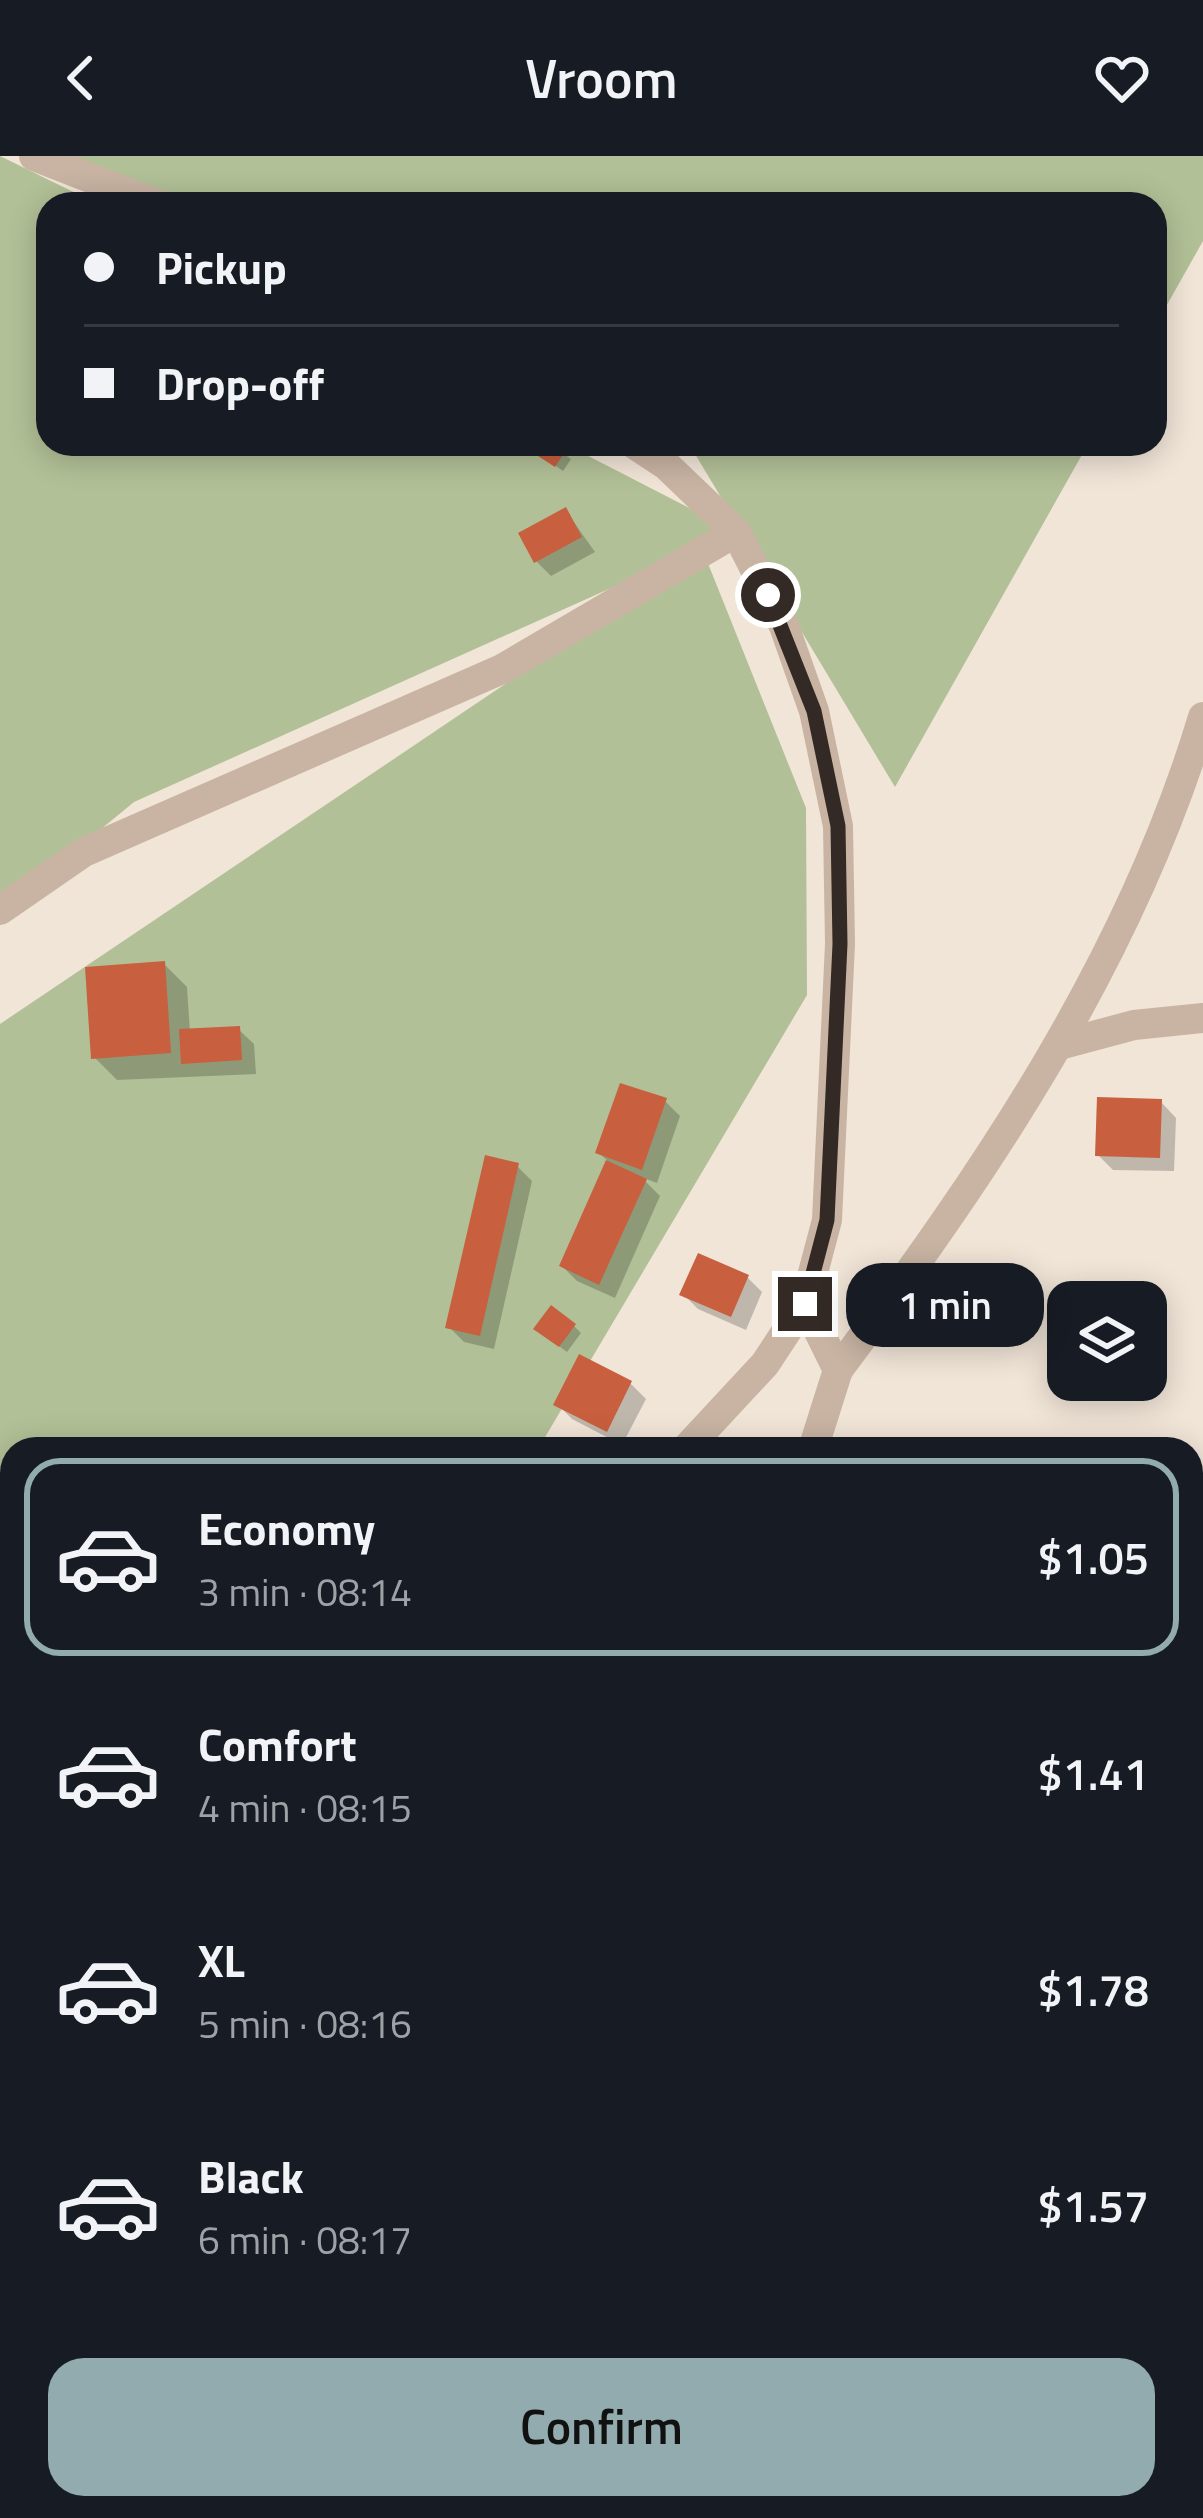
<!DOCTYPE html>
<meta charset="utf-8">
<style>
:root{--surface:#171b24;--page:#242831;--text:#f1f3f6;--muted:#9ea1a6;--line:#363941;--accent:#91abae}
body{margin:0;font-family:"Titillium Web",sans-serif;background:var(--page);color:var(--text);height:100vh;display:flex;flex-direction:column;font-size:45px;white-space:nowrap}
*{box-sizing:border-box;margin:0}
p{font-size:39px;color:var(--muted)}
.icon{flex:none;width:66px;height:66px;fill:none;stroke:currentColor;stroke-width:2;stroke-linecap:round;stroke-linejoin:round}
.map{position:relative;flex:1;overflow:hidden}
.details{position:absolute;left:0px;top:1281px;width:1203px;height:1083px;display:flex;flex-direction:column;background:var(--surface);border-radius:36px 36px 0 0;box-shadow:0 6px 30px #0003}
.details>*{flex:none}
.top-card{position:absolute;left:36px;top:36px;width:1131px;height:264px;border-radius:36px;box-shadow:0 6px 30px #0003;display:grid;align-content:center;height:264px;padding:0 48px;background:var(--surface)}
.tools{position:absolute;left:1047px;top:1125px;display:grid;gap:24px}
.tools a{display:grid;place-items:center;width:120px;height:120px;border-radius:24px;background:var(--surface);box-shadow:0 6px 30px #0003;font-size:60px}
.end{position:absolute;width:54px;height:54px;margin:-27px;border:15px solid #342a25;background:#fff;box-shadow:0 0 0 6px #fff}
.from{border-radius:50%}
.bubble{position:absolute;height:84px;border-radius:36px;background:var(--surface);box-shadow:0 6px 30px #0003;font-size:39px;font-weight:600;line-height:84px;text-align:center}
.top-card b{display:flex;align-items:center;gap:42px;height:114px;font-size:45px}
.top-card b+b{border-top:3px solid var(--line)}
.top-card i{width:30px;height:30px;background:var(--text)}
ul{padding:21px 0 0;list-style:none}
li{display:flex;align-items:center;gap:36px;height:198px;margin:0 24px 18px;padding:0 24px;border:6px solid transparent;border-radius:36px}
li div{flex:1}
li b{display:block;font-size:45px}
li em{font-style:normal;font-weight:600}
li.on{border-color:var(--accent)}
li>.icon{width:108px;height:108px;stroke-width:1.5}
.button{display:flex;gap:24px;margin-top:auto;padding:24px 48px}
.button a{flex:1;height:138px;border-radius:36px;background:var(--accent);color:#111;font-size:48px;font-weight:600;line-height:138px;text-align:center}
header{display:flex;justify-content:space-between;align-items:center;height:156px;padding:0 48px;background:var(--surface);font-size:54px;font-weight:600}
.map>svg:first-child{display:block}
.green{fill:#b2c097}
.shadow{fill:#0003}
.building{fill:#c85f3e}
.lines{fill:none;stroke-linecap:round;stroke-linejoin:round}
.minor{stroke:#c9b4a3;stroke-width:30}
.route{stroke:#342a25;stroke-width:15}
</style>
<header><svg class="icon" aria-label="back" viewBox="0 0 24 24"><path d="M15 5l-7 7 7 7"/></svg>Vroom<svg class="icon" aria-label="heart" viewBox="0 0 24 24"><path d="M12 20l-8-8c-3-5 5-10 8-4 3-6 11-1 8 4z"/></svg></header>
<div class="map">
<svg width="1203" height="2362" viewBox="0 0 1203 2362">
<rect width="100%" height="100%" fill="#f1e5d7"/>
<g class="green">
<path d="M0,0L98,48H48V288H565L736,376L134,646L0,756Z"/>
<path d="M66,0H1203V85L1155,170V48H181Z"/>
<path d="M689,288H1088L895,631Z"/>
<path d="M703,395L806,652L807,839L538,1293H12V1399L0,1376V868Z"/>
</g>
<g class="shadow">
<path d="M550,288L571,303L563,315L542,300Z"/>
<path d="M566,355L595,396L551,420L536,405Z"/>
<path d="M164,808L187,831L190,876L238,873L254,888L256,918L117,924L94,901Z"/>
<path d="M665,945L680,960L657,1027L641,1021L660,1040L615,1142L577,1125L562,1110L609,1006L599,997Z"/>
<path d="M1161,946L1176,962L1174,1015L1113,1014L1098,999Z"/>
<path d="M517,1010L532,1025L494,1193L464,1186L449,1171Z"/>
<path d="M747,1121L762,1136L746,1174L698,1153L683,1138Z"/>
<path d="M574,1170L581,1177L567,1196L544,1179Z"/>
<path d="M631,1228L646,1243L622,1289L572,1263L557,1248Z"/>
<rect x="0" y="1382" width="12" height="164"/>
<path d="M1191,1923L1203,1926V1989L1191,1986Z"/>
</g>
<g class="building">
<path d="M546,288L566,294L555,311L538,300Z"/>
<path d="M566,351L582,381L534,407L518,377Z"/>
<path d="M165,805L171,897L91,903L85,811Z"/>
<path d="M240,870L242,904L181,908L179,873Z"/>
<path d="M620,927L667,942L642,1014L595,997Z"/>
<path d="M1097,941L1162,943L1160,1002L1095,1000Z"/>
<path d="M485,999L519,1007L480,1180L445,1172Z"/>
<path d="M606,1004L647,1023L599,1129L559,1110Z"/>
<path d="M698,1097L749,1119L731,1161L679,1139Z"/>
<path d="M551,1149L576,1168L559,1191L533,1173Z"/>
<path d="M579,1198L632,1225L607,1276L553,1249Z"/>
<path d="M12,1379V1457H0V1380Z"/>
<path d="M1203,1618V1652L1191,1642V1632Z"/>
<path d="M1191,1920L1203,1922V1978L1191,1976Z"/>
<path d="M630,2352H707L738,2361L627,2362Z"/>
</g>
<g class="lines">
<g class="minor">
<path d="M34,0L157,48"/>
<path d="M634,288L666,309L736,376L784,470L814,555L838,670L840,788L827,1064L805,1147L838,1214L813,1293"/>
<path d="M0,754L84,696L502,513L736,376"/>
<path d="M1063,888L1134,869L1203,862"/>
<path d="M838,1214C988,1013 1130,804 1203,561"/>
<path d="M686,1293L765,1208L805,1147"/>
<path d="M1191,1576L1203,1568"/>
<path d="M0,1722L12,1728"/>
<path d="M490,2352L498,2362"/>
<path d="M426,2362L433,2352"/>
</g>
</g>
<g class="lines">
<path class="route" d="M768,439L814,555L838,670L840,788L827,1064L805,1148"/>
</g>
</svg>
<div class="tools">
<a><svg class="icon" aria-label="layers" viewBox="0 0 24 24"><path d="M12 4l9 5-9 5-9-5zM3 14l9 5 9-5"/></svg></a>
</div>
<i class="end from" style="left:768px;top:439px"></i>
<i class="end" style="left:805px;top:1148px"></i>
<div class="bubble" style="left:846px;top:1107px;width:198px">1 min</div>
<div class="top-card">
<b><i class="from"></i>Pickup</b>
<b><i></i>Drop-off</b>
</div>
<section class="details">
<ul>
<li class="on"><svg class="icon" aria-label="car" viewBox="0 0 24 24"><path d="M5 17H2v-5l4-1 3-4h7l3 4 3 1v5h-3M9 17h6M6 11h13"/><circle cx="7" cy="17" r="2"/><circle cx="17" cy="17" r="2"/></svg><div><b>Economy</b><p>3 min · 08:14</p></div><em>$1.05</em></li>
<li><svg class="icon" aria-label="car" viewBox="0 0 24 24"><path d="M5 17H2v-5l4-1 3-4h7l3 4 3 1v5h-3M9 17h6M6 11h13"/><circle cx="7" cy="17" r="2"/><circle cx="17" cy="17" r="2"/></svg><div><b>Comfort</b><p>4 min · 08:15</p></div><em>$1.41</em></li>
<li><svg class="icon" aria-label="car" viewBox="0 0 24 24"><path d="M5 17H2v-5l4-1 3-4h7l3 4 3 1v5h-3M9 17h6M6 11h13"/><circle cx="7" cy="17" r="2"/><circle cx="17" cy="17" r="2"/></svg><div><b>XL</b><p>5 min · 08:16</p></div><em>$1.78</em></li>
<li><svg class="icon" aria-label="car" viewBox="0 0 24 24"><path d="M5 17H2v-5l4-1 3-4h7l3 4 3 1v5h-3M9 17h6M6 11h13"/><circle cx="7" cy="17" r="2"/><circle cx="17" cy="17" r="2"/></svg><div><b>Black</b><p>6 min · 08:17</p></div><em>$1.57</em></li>
</ul>
<div class="button"><a>Confirm</a></div>
</section>
</div>
